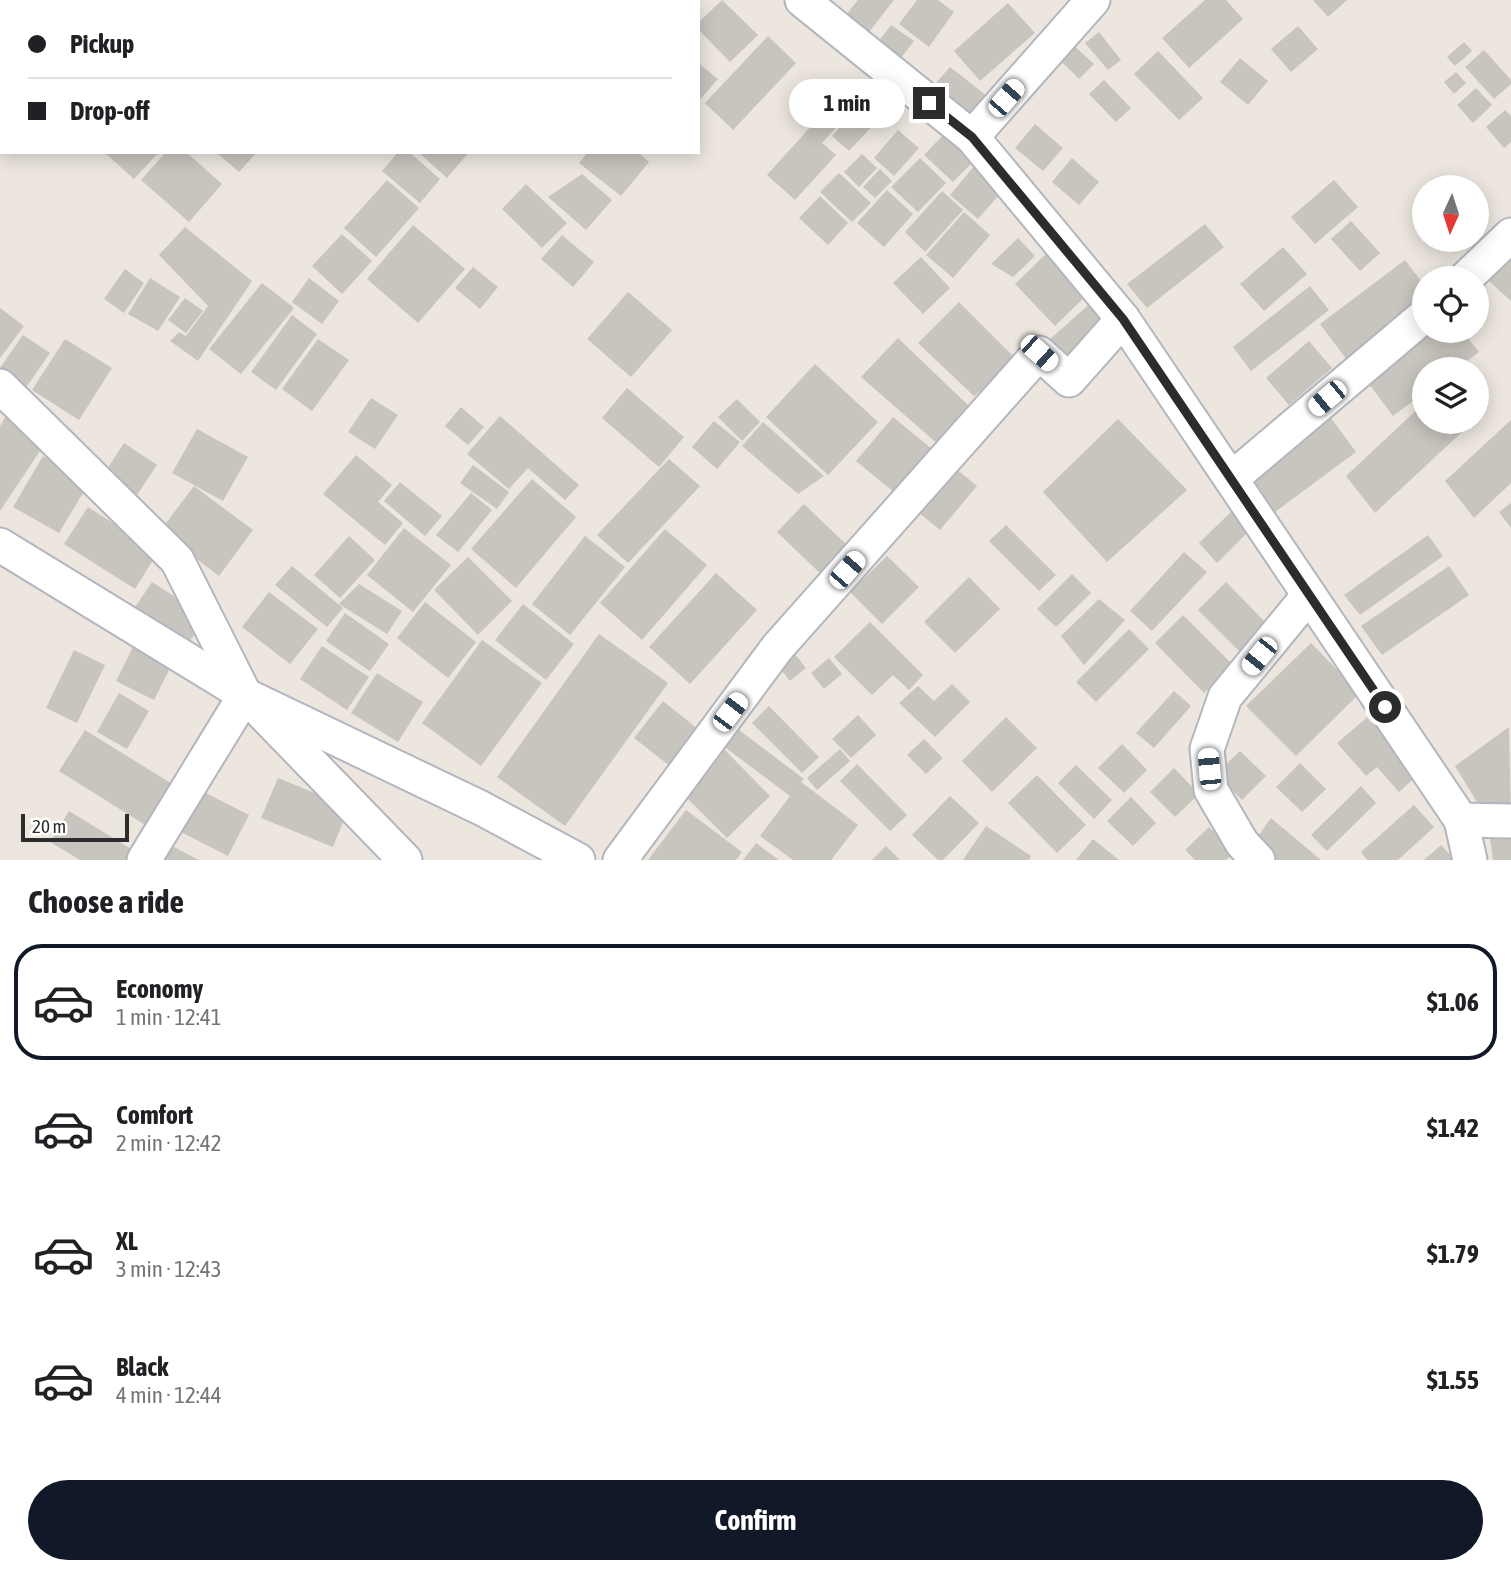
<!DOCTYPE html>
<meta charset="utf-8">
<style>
:root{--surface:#fff;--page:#f2f2f2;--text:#202124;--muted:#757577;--line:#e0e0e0;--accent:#111827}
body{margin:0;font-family:"Asap Condensed",sans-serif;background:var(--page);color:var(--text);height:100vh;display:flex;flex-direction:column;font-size:26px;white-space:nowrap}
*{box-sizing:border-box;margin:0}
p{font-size:23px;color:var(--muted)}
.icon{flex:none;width:38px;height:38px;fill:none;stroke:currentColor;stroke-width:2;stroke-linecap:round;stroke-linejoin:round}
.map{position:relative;height:860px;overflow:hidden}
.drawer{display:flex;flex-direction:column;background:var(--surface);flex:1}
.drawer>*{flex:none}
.top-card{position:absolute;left:0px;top:0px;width:700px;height:154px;box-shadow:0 4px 18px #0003;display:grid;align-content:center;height:154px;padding:0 28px;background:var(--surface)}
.needle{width:46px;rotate:183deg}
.fabs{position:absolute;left:1412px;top:175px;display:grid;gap:14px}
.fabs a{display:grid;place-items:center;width:77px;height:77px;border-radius:50%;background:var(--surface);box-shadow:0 4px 18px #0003;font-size:35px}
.scale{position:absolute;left:21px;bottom:18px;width:108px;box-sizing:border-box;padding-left:7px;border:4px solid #2c2c2c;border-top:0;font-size:19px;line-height:24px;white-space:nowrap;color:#2c2c2c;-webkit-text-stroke:5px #fff;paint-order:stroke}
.end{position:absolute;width:32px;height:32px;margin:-16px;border:9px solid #2c2c2c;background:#fff;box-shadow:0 0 0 4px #fff}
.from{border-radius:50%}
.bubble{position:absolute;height:49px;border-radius:24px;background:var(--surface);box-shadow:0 4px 18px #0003;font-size:23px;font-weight:700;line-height:49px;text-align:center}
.car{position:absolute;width:21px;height:42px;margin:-21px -10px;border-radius:9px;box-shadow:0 0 5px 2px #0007;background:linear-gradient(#fff 24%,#345 0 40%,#fff 0 76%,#345 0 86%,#fff 0)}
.top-card b{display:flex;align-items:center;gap:24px;height:66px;font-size:26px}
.top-card b+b{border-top:2px solid var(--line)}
.top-card i{width:18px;height:18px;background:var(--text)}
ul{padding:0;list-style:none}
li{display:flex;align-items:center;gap:21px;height:116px;margin:0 14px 10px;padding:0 14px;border:4px solid transparent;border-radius:28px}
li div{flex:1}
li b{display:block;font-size:26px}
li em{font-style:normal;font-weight:700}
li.selected{border-color:var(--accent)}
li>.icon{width:63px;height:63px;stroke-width:1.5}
h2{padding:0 28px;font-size:32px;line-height:84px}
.button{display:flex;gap:14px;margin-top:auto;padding:14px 28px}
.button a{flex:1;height:80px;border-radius:42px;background:var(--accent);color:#fff;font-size:28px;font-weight:700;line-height:80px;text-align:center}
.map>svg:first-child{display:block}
.building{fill:#c8c4be}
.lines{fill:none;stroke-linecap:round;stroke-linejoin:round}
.minor-casing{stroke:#b3b6be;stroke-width:37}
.minor{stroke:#fff;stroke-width:33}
.route{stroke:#2c2c2c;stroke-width:9}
</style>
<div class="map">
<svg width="1511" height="860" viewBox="0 0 1511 860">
<rect width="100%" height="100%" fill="#ece6df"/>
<g class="building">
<path d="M722,0L758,35L730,62L698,29V23Z"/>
<path d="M858,0H894L869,32L846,15Z"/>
<path d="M917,0H938L954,12L929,47L899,24Z"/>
<path d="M1205,0H1226L1243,19L1189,68L1162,38Z"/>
<path d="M1313,0H1347L1328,17Z"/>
<path d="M1008,3L1035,33L980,81L954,51Z"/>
<path d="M891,25L914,41L894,67L872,50Z"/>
<path d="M1298,26L1318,49L1291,72L1271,49Z"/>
<path d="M1099,32L1121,60L1108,70L1085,43Z"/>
<path d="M768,36L796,63L733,130L705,103Z"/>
<path d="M1464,42L1472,51L1455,66L1447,57Z"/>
<path d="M1071,43L1094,64L1079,79L1057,57Z"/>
<path d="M1484,50L1511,80V84L1494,99L1465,67Z"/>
<path d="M1158,51L1203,98L1179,120L1134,74Z"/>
<path d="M1240,58L1268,81L1248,105L1220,82Z"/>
<path d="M698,63L718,79L698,102Z"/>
<path d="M950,67L987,96L966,122L929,91Z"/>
<path d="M1456,72L1466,83L1454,94L1444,82Z"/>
<path d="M1104,80L1131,108L1116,122L1089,94Z"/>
<path d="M1476,88L1492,105L1473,123L1457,105Z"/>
<path d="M859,107L876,122L849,151L832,136Z"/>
<path d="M1505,110L1511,116V142L1504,148L1486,127Z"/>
<path d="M823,113L838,125L822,143L836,155L795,200L767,175Z"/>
<path d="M1035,124L1063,148L1043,171L1015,148Z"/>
<path d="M898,130L919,148L894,176L874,158Z"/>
<path d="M948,130L977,158L953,182L924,155Z"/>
<path d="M104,152H159L134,179Z"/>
<path d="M166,152H186L222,184L189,222L141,180Z"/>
<path d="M216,152H257L239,172Z"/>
<path d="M398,152H409L440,179L420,203L382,171Z"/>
<path d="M418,152H469L447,178Z"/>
<path d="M588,152H638L649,162L621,196L579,163Z"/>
<path d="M862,154L877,168L859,187L844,172Z"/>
<path d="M920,158L946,183L918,212L891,187Z"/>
<path d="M1072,158L1099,182L1079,205L1052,182Z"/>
<path d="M976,164L1005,188L978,219L950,195Z"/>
<path d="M880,169L892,181L875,198L863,187Z"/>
<path d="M839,173L871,203L852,222L820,192Z"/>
<path d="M582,174L612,200L586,230L548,197Z"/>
<path d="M387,180L419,208L376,257L344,228Z"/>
<path d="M1334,180L1358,207L1315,244L1291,217Z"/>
<path d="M526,184L567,223L542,248L502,209Z"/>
<path d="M887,190L913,214L884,247L857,223Z"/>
<path d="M942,191L963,210L925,252L905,232Z"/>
<path d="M820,196L848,223L828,245L799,218Z"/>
<path d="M964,212L990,235L953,278L926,255Z"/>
<path d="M1351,221L1380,253L1360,271L1331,239Z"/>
<path d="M1205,224L1224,247L1147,308L1127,284Z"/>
<path d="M413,225L465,269L418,323L367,279Z"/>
<path d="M185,227L252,281L198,361L170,341L179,332L186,336L208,306L159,255Z"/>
<path d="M342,234L372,261L342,294L312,266Z"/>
<path d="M562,235L594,262L573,287L541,259Z"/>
<path d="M1018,238L1035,256L1013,277L991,264Z"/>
<path d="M1053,247L1093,289L1055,326L1015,284Z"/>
<path d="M1283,247L1307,274L1264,311L1240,284Z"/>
<path d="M1511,256V301L1489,281Z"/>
<path d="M921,257L950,288L923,314L893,283Z"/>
<path d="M1405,260L1424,285V309L1350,364L1320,324Z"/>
<path d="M473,267L498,287L480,309L455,288Z"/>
<path d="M125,269L144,283L124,313L104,299Z"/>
<path d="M150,278L180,297L158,331L128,314Z"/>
<path d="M309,278L339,301L322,324L292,302Z"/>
<path d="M262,283L294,308L241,374L209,349Z"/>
<path d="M1310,286L1329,310L1251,371L1233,347Z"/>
<path d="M628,292L672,330L631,377L587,339Z"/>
<path d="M185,298L203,311L186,333L168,320Z"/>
<path d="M1094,300L1112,321L1066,359L1050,339Z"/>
<path d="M959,302L1018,361L974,396L918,343Z"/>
<path d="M0,308L24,326L0,358Z"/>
<path d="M292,315L317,334L276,390L251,372Z"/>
<path d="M1424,331H1462L1479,352L1456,369H1424V393L1393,416L1363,376Z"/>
<path d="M23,335L50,353L25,389L0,372V368Z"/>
<path d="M898,338L972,409L939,445L861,377Z"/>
<path d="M65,339L112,368L79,420L32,390Z"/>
<path d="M318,339L349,360L312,411L282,389Z"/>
<path d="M1309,341L1332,368L1289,405L1266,378Z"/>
<path d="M815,364L878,422L828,475L766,417Z"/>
<path d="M627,388L684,437L659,467L602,418Z"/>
<path d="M371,398L398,415L375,449L348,432Z"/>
<path d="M737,399L760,422L742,441L718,417Z"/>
<path d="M1424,403V422H1452L1462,432L1375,513L1346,476Z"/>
<path d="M461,407L484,427L468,445L445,426Z"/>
<path d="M1326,411L1356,452L1271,515L1240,475Z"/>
<path d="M6,416L46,442L0,511V426Z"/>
<path d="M500,416L579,485L565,500L528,468L509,489L467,454Z"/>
<path d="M893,417L977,486L940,530L856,461Z"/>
<path d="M1118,419L1187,490L1107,562L1043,492Z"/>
<path d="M1511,420V483L1474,518L1445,481Z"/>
<path d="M714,421L740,442L717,469L692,447Z"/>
<path d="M763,422L824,476L798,494L742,446Z"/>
<path d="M197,429L248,457L223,501L172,473Z"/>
<path d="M124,443L157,465L135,498L102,477Z"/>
<path d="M356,455L392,485L378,502L403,523L385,545L323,494Z"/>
<path d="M43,456L89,483L59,533L13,507Z"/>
<path d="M669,459L700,486L628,563L597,535Z"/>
<path d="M473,465L509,492L497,509L460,483Z"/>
<path d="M532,479L576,517L516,588L471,549Z"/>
<path d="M400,482L442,516L425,536L384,501Z"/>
<path d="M194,486L253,530L219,576L160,531Z"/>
<path d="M471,493L492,510L458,552L436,535Z"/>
<path d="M1511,503V528L1499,512Z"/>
<path d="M804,504L852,550L825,578L777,532Z"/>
<path d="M88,507L158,552L135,589L64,544Z"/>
<path d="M1234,509L1253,527L1217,563L1199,543Z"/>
<path d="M1006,525L1056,575L1039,591L989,541Z"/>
<path d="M404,528L451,565L413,612L367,575Z"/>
<path d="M665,529L707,565L642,640L600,603Z"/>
<path d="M1428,535L1443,556L1360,615L1344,595Z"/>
<path d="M349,536L375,560L340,598L314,575Z"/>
<path d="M585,536L625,567L570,635L532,604Z"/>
<path d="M1184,552L1207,572L1152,631L1130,611Z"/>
<path d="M887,556L919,587L882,624L850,592Z"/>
<path d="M468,557L512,601L478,635L434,590Z"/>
<path d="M292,566L343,608L327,627L275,585Z"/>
<path d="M1449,566L1469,595L1382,655L1361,626Z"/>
<path d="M716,573L757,610L690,684L649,647Z"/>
<path d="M1072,574L1091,593L1056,627L1037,609Z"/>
<path d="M969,577L1000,609L955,653L924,622Z"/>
<path d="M152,582L206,617L187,645L133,610Z"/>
<path d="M1226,582L1275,632L1247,659L1198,610Z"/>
<path d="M359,584L402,611L387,634L339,604Z"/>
<path d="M269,592L318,629L290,664L242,627Z"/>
<path d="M1099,599L1125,620L1084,665L1061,636Z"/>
<path d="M425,602L476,642L448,678L397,638Z"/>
<path d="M523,604L574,644L546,680L495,640Z"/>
<path d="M345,613L389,644L370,671L326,641Z"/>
<path d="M1183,615L1233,665L1204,693L1155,643Z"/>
<path d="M870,622L923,675L909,690L893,675L872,695L834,657Z"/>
<path d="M1129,629L1149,649L1096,702L1076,682Z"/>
<path d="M599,634L668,683L565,826L497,777Z"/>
<path d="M137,639L175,658L154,700L116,681Z"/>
<path d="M482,640L542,683L481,766L422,723Z"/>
<path d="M1311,643L1360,693L1296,756L1246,706Z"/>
<path d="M322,646L369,677L347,710L300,679Z"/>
<path d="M74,650L105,665L77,723L46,708Z"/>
<path d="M793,652L806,668L790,681L777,665Z"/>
<path d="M829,658L842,674L824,689L811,673Z"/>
<path d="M377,673L423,702L398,742L351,713Z"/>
<path d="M952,684L970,702L935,737L899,703L918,686L934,701Z"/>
<path d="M1174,691L1191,706L1154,748L1136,733Z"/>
<path d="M119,693L149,711L127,749L97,732Z"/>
<path d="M663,701L704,734L675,770L634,738Z"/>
<path d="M769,706L819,757L802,773L752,723Z"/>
<path d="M1371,714L1422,771L1399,792L1377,767L1366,776L1337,743Z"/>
<path d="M858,715L876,735L851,758L832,739Z"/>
<path d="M1006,717L1037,748L992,792L962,761Z"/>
<path d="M731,724L804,779L801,782L858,825L831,860H793L760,836L790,796L718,742Z"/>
<path d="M1509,727L1511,818L1488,820L1455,766Z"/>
<path d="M85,730L177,787L150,828L59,771Z"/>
<path d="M924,739L943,758L926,774L907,755Z"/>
<path d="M1122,744L1147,770L1124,793L1098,768Z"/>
<path d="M722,747L770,796L727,838L679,790Z"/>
<path d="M840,749L850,761L817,790L807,778Z"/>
<path d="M1240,751L1266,776L1242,800L1216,774Z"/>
<path d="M1300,763L1326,789L1302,812L1276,787Z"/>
<path d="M857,764L907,815L890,831L840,781Z"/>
<path d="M1076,765L1112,800L1094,819L1058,783Z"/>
<path d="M1174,768L1199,794L1175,817L1150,792Z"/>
<path d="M1037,775L1086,825L1057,853L1008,803Z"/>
<path d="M278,778L349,807L333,847L261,818Z"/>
<path d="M1361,786L1376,803L1327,851L1311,835Z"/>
<path d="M198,789L249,815L228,856L177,830Z"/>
<path d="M950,796L979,823L943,860H938L912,835Z"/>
<path d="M1131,797L1156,823L1133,846L1107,821Z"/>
<path d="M1414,805L1434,827L1398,860H1367L1361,852Z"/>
<path d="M686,810L742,852L736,860H648Z"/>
<path d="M69,811L136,852L131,860H80L50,842Z"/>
<path d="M1271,818L1321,860H1273L1254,842Z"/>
<path d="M986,826L1031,856L1029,860H963Z"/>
<path d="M1209,827L1234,852L1226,860H1195L1185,850Z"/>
<path d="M1511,827V860H1493L1489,830Z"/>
<path d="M1093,839L1119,860H1076Z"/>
<path d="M166,843L199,860H157Z"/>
<path d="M756,843L779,860H743Z"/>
<path d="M1441,845L1455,860H1424Z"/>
<path d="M886,846L900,860H872Z"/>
</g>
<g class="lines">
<g class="minor-casing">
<g id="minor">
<path d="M802,0L972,137L1123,319L1461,820L1511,821"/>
<path d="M972,137L1093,0"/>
<path d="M1466,278L1511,235"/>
<path d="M0,386L177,560L245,695L405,860"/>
<path d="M1231,479L1424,316"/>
<path d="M0,545L245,695L481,808L578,860"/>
<path d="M1461,820L1470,860"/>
<path d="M144,860L245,695"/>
<path d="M620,860L777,648L1039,353L1069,380L1123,319"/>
<path d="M1258,860L1242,843L1211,790L1207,749L1225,697L1309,595"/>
</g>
</g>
<use href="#minor" class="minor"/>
</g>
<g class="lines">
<path class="route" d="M929,103L972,137L1123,319L1385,707"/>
</g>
</svg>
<div class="fabs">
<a><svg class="needle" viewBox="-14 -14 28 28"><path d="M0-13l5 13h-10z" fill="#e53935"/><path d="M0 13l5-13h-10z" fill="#757577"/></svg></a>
<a><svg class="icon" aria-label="locate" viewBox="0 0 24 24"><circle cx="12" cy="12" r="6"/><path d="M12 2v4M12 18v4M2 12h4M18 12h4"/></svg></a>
<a><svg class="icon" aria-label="layers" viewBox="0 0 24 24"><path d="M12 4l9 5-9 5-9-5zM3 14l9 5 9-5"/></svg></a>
</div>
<div class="scale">20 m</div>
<i class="end from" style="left:1385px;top:707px"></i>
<i class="end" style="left:929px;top:103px"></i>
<div class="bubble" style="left:789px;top:79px;width:116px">1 min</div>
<i class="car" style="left:1006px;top:98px;rotate:41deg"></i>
<i class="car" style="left:1039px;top:353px;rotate:132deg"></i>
<i class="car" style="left:1327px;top:398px;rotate:230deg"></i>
<i class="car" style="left:847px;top:570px;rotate:41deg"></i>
<i class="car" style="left:1259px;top:656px;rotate:219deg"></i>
<i class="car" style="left:730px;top:712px;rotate:37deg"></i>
<i class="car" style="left:1209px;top:769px;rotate:355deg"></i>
<div class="top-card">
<b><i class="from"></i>Pickup</b>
<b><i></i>Drop-off</b>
</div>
</div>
<section class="drawer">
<h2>Choose a ride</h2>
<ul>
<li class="selected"><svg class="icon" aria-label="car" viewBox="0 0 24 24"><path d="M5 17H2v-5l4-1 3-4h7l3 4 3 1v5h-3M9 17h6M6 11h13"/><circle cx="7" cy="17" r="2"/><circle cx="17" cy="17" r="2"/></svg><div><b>Economy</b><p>1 min · 12:41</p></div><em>$1.06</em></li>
<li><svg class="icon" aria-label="car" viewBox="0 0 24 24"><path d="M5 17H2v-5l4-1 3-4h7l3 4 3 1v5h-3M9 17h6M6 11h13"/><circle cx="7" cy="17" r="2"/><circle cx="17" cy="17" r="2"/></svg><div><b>Comfort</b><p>2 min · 12:42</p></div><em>$1.42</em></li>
<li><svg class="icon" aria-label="car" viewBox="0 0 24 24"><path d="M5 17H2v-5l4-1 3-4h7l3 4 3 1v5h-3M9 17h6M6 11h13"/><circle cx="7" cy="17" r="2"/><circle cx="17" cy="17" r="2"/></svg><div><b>XL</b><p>3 min · 12:43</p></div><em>$1.79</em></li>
<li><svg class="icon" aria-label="car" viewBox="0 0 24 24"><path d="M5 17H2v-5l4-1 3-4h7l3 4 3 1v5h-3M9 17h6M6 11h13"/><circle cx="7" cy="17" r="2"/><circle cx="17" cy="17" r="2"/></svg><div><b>Black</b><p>4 min · 12:44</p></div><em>$1.55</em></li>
</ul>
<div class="button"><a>Confirm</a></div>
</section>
